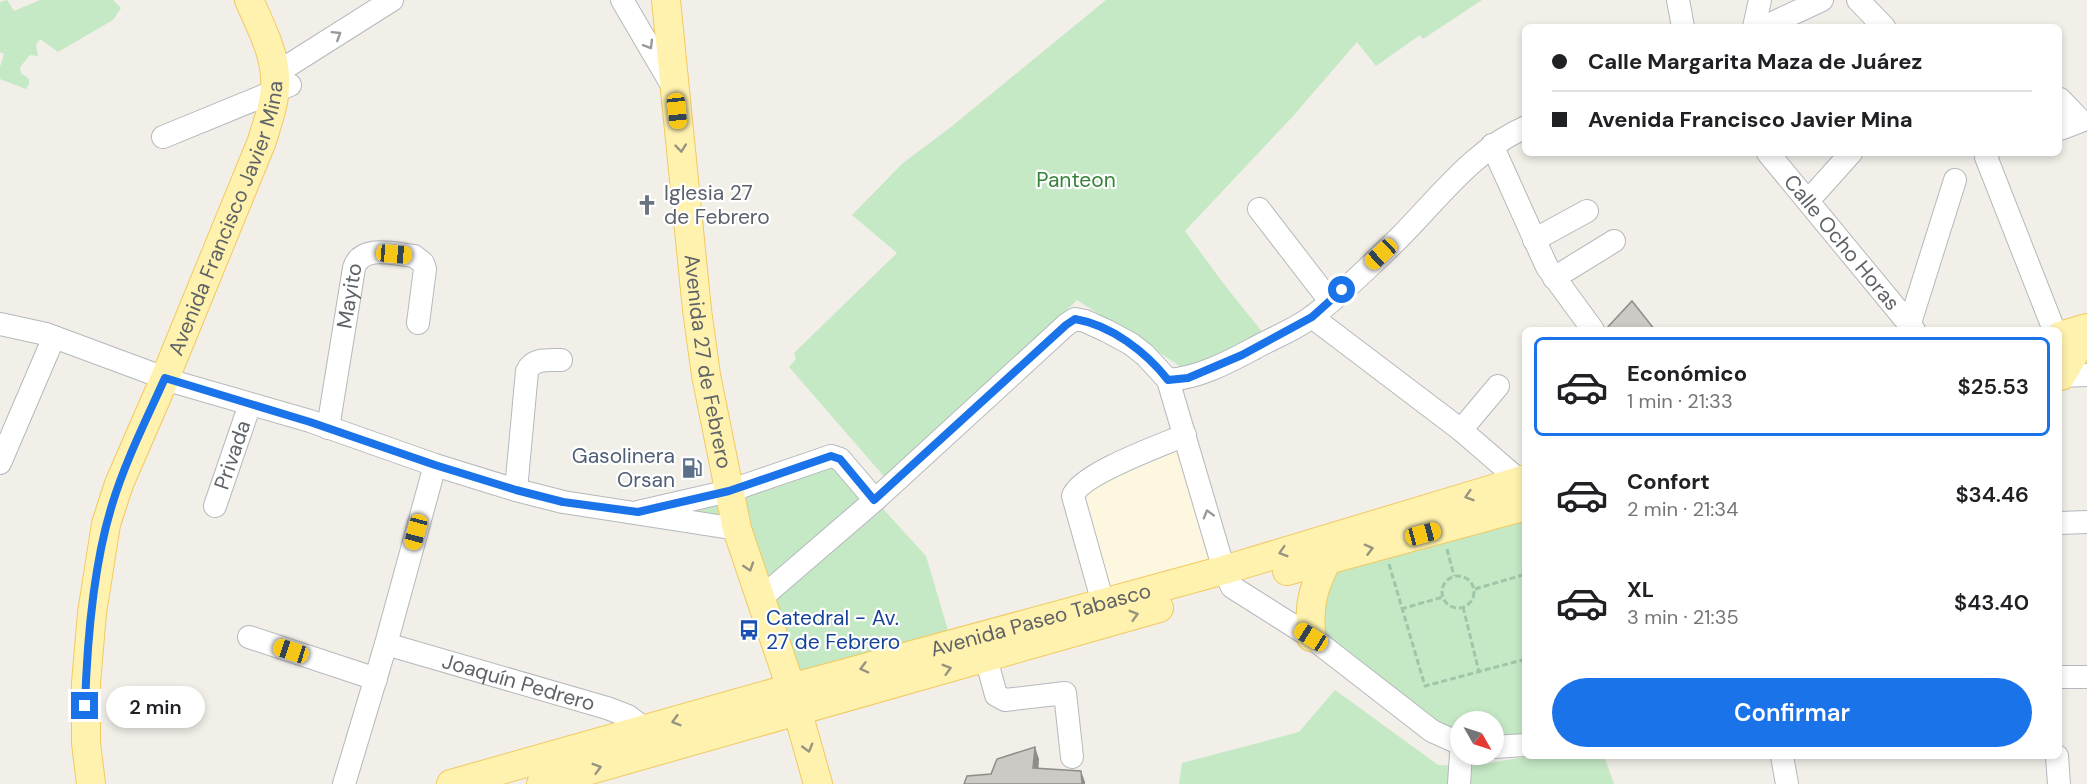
<!DOCTYPE html>
<html lang="es">
<meta charset="utf-8">
<style>
:root{--surface:#fff;--page:#f2f2f2;--text:#202124;--muted:#757577;--line:#e0e0e0;--accent:#1a73e8}
body{margin:0;font-family:"DM Sans",sans-serif;background:var(--page);color:var(--text);height:100vh;display:flex;flex-direction:column;font-size:22px;white-space:nowrap}
*{box-sizing:border-box;margin:0}
p{font-size:20px;color:var(--muted)}
.icon{flex:none;width:33px;height:33px;fill:none;stroke:currentColor;stroke-width:2;stroke-linecap:round;stroke-linejoin:round}
.map{position:relative;flex:1;overflow:hidden}
.side{position:absolute;left:1522px;top:327px;width:540px;height:432px;display:flex;flex-direction:column;background:var(--surface);border-radius:9px;box-shadow:0 3px 9px #0003}
.side>*{flex:none}
.banner{position:absolute;left:1522px;top:24px;width:540px;height:132px;border-radius:9px;box-shadow:0 3px 9px #0003;display:grid;align-content:center;height:132px;padding:0 30px;background:var(--surface)}
.needle{width:39px;rotate:129deg}
.buttons{position:absolute;left:1450px;top:711px;display:grid;gap:12px}
.buttons a{display:grid;place-items:center;width:54px;height:54px;border-radius:50%;background:var(--surface);box-shadow:0 3px 9px #0003;font-size:30px}
.end{position:absolute;width:27px;height:27px;margin:-14px;border:8px solid #1a73e8;background:#fff;box-shadow:0 0 0 3px #fff}
.from{border-radius:50%}
.bubble{position:absolute;height:42px;border-radius:21px;background:var(--surface);box-shadow:0 3px 9px #0003;font-size:20px;font-weight:600;line-height:42px;text-align:center}
.car{position:absolute;width:18px;height:36px;margin:-18px -9px;border-radius:8px;box-shadow:0 0 4px 2px #0007;background:linear-gradient(#f5c518 24%,#345 0 40%,#f5c518 0 76%,#345 0 86%,#f5c518 0)}
.banner b{display:flex;align-items:center;gap:21px;height:57px;font-size:22px}
.banner b+b{border-top:2px solid var(--line)}
.banner i{width:15px;height:15px;background:var(--text)}
ul{padding:10px 0 0;list-style:none}
li{display:flex;align-items:center;gap:18px;height:99px;margin:0 12px 9px;padding:0 18px;border:3px solid transparent;border-radius:9px}
li div{flex:1}
li b{display:block;font-size:22px}
li em{font-style:normal;font-weight:600}
li.selected{border-color:var(--accent)}
li>.icon{width:54px;height:54px;stroke-width:1.5}
.action{display:flex;gap:12px;margin-top:auto;padding:12px 30px}
.action a{flex:1;height:69px;border-radius:36px;background:var(--accent);color:#fff;font-size:24px;font-weight:600;line-height:69px;text-align:center}
.map>svg:first-child{display:block}
.commercial{fill:#fef7e0}
.green{fill:#c5e8c5}
.lines{fill:none;stroke-linecap:round;stroke-linejoin:round}
.minor-casing{stroke:#b5b8bc;stroke-width:24}
.major-casing{stroke:#f2c960;stroke-width:30}
.path{stroke:#9cc7a9;stroke-width:3;stroke-dasharray:6 3;stroke-linecap:butt}
.minor{stroke:#fff;stroke-width:22}
.major{stroke:#fff2af;stroke-width:28}
.shaded-wall{fill:#8f8d8a}
.building{fill:#cccac5;stroke:#8f8d8a;stroke-width:1.5}
.oneway{stroke:#979a9d}
.oneway2{stroke:#979581}
.route{stroke:#1a73e8;stroke-width:8}
.labels{text-anchor:middle;dominant-baseline:central;stroke-width:4.5;stroke-linejoin:round;paint-order:stroke}
.park-label{font-size:21px;fill:#348238;stroke:#fff}
.worship-label{font-size:21px;fill:#5b616d;stroke:#fff;text-anchor:start}
.street-label{font-size:21px;fill:#5f6368;stroke:#fff}
.service-label{font-size:21px;fill:#4e5e75;stroke:#fff;text-anchor:end}
.transit-label{font-size:21px;fill:#164399;stroke:#fff;text-anchor:start}
</style>
<div class="map">
<svg width="2087" height="784" viewBox="0 0 2087 784">
<rect width="100%" height="100%" fill="#f1efe8"/>
<path class="commercial" d="M1183,438L1221,567L1104,600L1078,492Z"/>
<g class="green">
<path d="M7,0L14,11L40,0H113L121,8L113,20L58,52L40,39L36,45L38,56L30,55L20,67L21,73L29,79V84L26,89L0,79V67L4,54L0,52V2Z"/>
<path d="M1106,0H1482L1423,39L1420,35L1376,66L1357,42L1294,115L1185,231L1223,283L1263,333L1188,368L1180,366L1077,300L888,481L789,367L796,359L794,353L897,253L852,215L903,163L951,127Z"/>
<path d="M823,458L875,500L926,556L952,644L791,688L737,529L638,512Z"/>
<path d="M1525,506V745L1494,747V722H1461V744L1311,637L1327,560Z"/>
<path d="M1335,690L1438,765L1470,766L1532,756H1604L1614,784H1179L1182,763L1299,732Z"/>
</g>
<g class="lines">
<g class="minor-casing">
<g id="minor">
<path d="M622,0L673,87"/>
<path d="M1678,0L1683,27"/>
<path d="M1858,0L1884,27"/>
<path d="M1754,27L1760,0"/>
<path d="M1764,27L1822,0"/>
<path d="M275,74L392,0"/>
<path d="M2060,99L2081,121L2060,129"/>
<path d="M163,137L290,85"/>
<path d="M1492,145L1547,267L1593,330"/>
<path id="s1" d="M1768,153L1914,330"/>
<path d="M1988,153L1986,157L2054,330"/>
<path d="M1808,201L1851,153"/>
<path d="M1259,209L1330,301"/>
<path d="M1534,240L1587,211"/>
<path d="M1554,278L1614,241"/>
<path d="M1312,317L1461,430L1520,481"/>
<path d="M1910,323L1955,180"/>
<path d="M0,324L46,334L178,383L310,421L435,465L516,490L563,502L737,529"/>
<path d="M2060,376L2087,375"/>
<path d="M1168,380C1198,378 1227,363 1253,349C1272,338 1295,330 1313,316C1340,296 1372,264 1397,240C1437,200 1473,150 1526,127"/>
<path id="s2" d="M328,428L354,268C361,244 395,254 414,256L423,263L425,269L418,323"/>
<path d="M1461,430L1498,386"/>
<path d="M0,463L54,337"/>
<path d="M516,490L527,371C533,358 548,360 561,360"/>
<path id="s3" d="M215,506L250,404"/>
<path d="M638,512L729,491L831,456L840,459L875,500L1066,325L1075,319L1085,321L1107,331L1131,344L1145,355L1168,380L1224,570L1232,587L1311,637L1432,731L1461,744"/>
<path d="M2060,523L2087,522"/>
<path d="M760,599L875,500"/>
<path d="M1103,603L1073,496C1080,474 1162,445 1185,435"/>
<path d="M249,637L376,679"/>
<path id="s4" d="M386,644L607,708L628,716L646,730"/>
<path d="M986,658L996,695L1005,700L1065,693L1072,757"/>
<path d="M2060,677H2087"/>
<path d="M1494,747L1526,745"/>
<path d="M1782,756L1787,784"/>
<path d="M2057,756L2059,784"/>
<path d="M344,784L386,644L435,465"/>
<path d="M1459,784L1461,754"/>
</g>
</g>
<g class="major-casing">
<g id="major">
<path id="s5" d="M666,0L697,310L706,375L737,529L791,688L818,784"/>
<path d="M2060,336L2087,328"/>
<path d="M2061,376L2077,349"/>
<path d="M1287,571L1526,506"/>
<path d="M1311,637C1309,603 1312,591 1327,560"/>
<path id="s6" d="M91,784L86,743V683L92,613L106,524L119,484L165,378L262,141C268,120 277,98 275,76C274,51 259,23 249,0"/>
<path id="s7" d="M451,784L791,688L1224,570L1526,479"/>
<path d="M541,784L1159,608"/>
</g>
</g>
<g class="path">
<path d="M1447,549L1454,576"/>
<path d="M1389,564L1425,686L1526,659"/>
<circle cx="1458" cy="592" r="16"/>
<path d="M1475,589L1526,574"/>
<path d="M1463,607L1479,672"/>
<path d="M1401,609L1443,597"/>
</g>
<use href="#minor" class="minor"/>
<use href="#major" class="major"/>
</g>
<g class="shaded-wall">
<path d="M1035,747L1039,759L1038,779L1033,768Z"/>
<path d="M1081,771L1085,782V784H1082Z"/>
</g>
<g class="building">
<path d="M1632,301L1655,330H1605Z"/>
<path d="M1035,747L1033,768L1081,771L1082,784H964L967,776L991,774L997,759Z"/>
</g>
<defs><path id="oneway-chevron" d="M-2-3.5L2.5 0L-2 3.5" fill="none" stroke-width="1.6" stroke-linecap="round" stroke-linejoin="round" transform="scale(1.5)"/></defs>
<g class="oneway">
<use href="#oneway-chevron" transform="translate(337 35) rotate(-32)"/>
<use href="#oneway-chevron" transform="translate(649 45) rotate(59)"/>
<use href="#oneway-chevron" transform="translate(1208 514) rotate(-106)"/>
</g>
<g class="oneway2">
<use href="#oneway-chevron" transform="translate(681 148) rotate(84)"/>
<use href="#oneway-chevron" transform="translate(1469 496) rotate(163)"/>
<use href="#oneway-chevron" transform="translate(1369 549) rotate(-15)"/>
<use href="#oneway-chevron" transform="translate(1283 552) rotate(163)"/>
<use href="#oneway-chevron" transform="translate(749 567) rotate(72)"/>
<use href="#oneway-chevron" transform="translate(1134 615) rotate(-16)"/>
<use href="#oneway-chevron" transform="translate(864 668) rotate(165)"/>
<use href="#oneway-chevron" transform="translate(947 669) rotate(-16)"/>
<use href="#oneway-chevron" transform="translate(676 721) rotate(164)"/>
<use href="#oneway-chevron" transform="translate(808 748) rotate(74)"/>
<use href="#oneway-chevron" transform="translate(597 768) rotate(-16)"/>
</g>
<g class="lines">
<path class="route" d="M85,706C87,643 93,566 112,505C125,462 146,420 165,378L310,422L435,465L516,490L563,502L638,512L729,491L831,456L840,459L874,500L1066,325L1075,319C1111,325 1146,352 1168,380L1188,378L1242,355L1312,317L1342,290"/>
</g>
<defs>
<g id="church-bare" transform="scale(1.62)"><path d="M-1.2-6h2.4v3.5h3.3v2.4h-3.3V6h-2.4V-.1h-3.3v-2.4h3.3Z" fill="#6b7280" stroke="#fff" stroke-width="2.5" paint-order="stroke"/></g>
<g id="fuel-bare" transform="scale(1.62)"><path d="M-5.5-6h7V0h2V4h1.3V-2.5L3-4.5l.8-.8L6-3V5H2.5V1h-1V6h-7ZM-4.2-4.7v3.2H.2V-4.7Z" fill="#5c6f8a" stroke="#fff" stroke-width="2.5" paint-order="stroke"/></g>
<g id="bus-bare" transform="scale(1.62)"><path d="M-5-6H5V4H4V6H2V4H-2V6H-4V4H-5ZM-3.5-4V0h7V-4ZM-3.5 1.2v1.5H-2V1.2ZM2 1.2v1.5H3.5V1.2Z" fill="#1a4fb4" stroke="#fff" stroke-width="2.5" paint-order="stroke"/></g>
</defs>
<g fill-rule="evenodd">
<use href="#church-bare" x="647" y="205"/>
<use href="#fuel-bare" x="692" y="468"/>
<use href="#bus-bare" x="749" y="630"/>
</g>
<g class="labels">
<g class="park-label">
<text x="1076" y="180">Panteon</text>
</g>
<g class="worship-label">
<text x="664" y="193">Iglesia 27<tspan x="664" dy="24">de Febrero</tspan></text>
</g>
<g class="street-label">
<text stroke="none"><textPath href="#s6" startOffset="591">Avenida Francisco Javier Mina</textPath></text>
<text stroke="none"><textPath href="#s1" startOffset="116">Calle Ocho Horas</textPath></text>
<text stroke="none"><textPath href="#s2" startOffset="134">Mayito</textPath></text>
<text stroke="none"><textPath href="#s5" startOffset="364">Avenida 27 de Febrero</textPath></text>
<text stroke="none"><textPath href="#s3" startOffset="54">Privada</textPath></text>
<text stroke="none"><textPath href="#s7" startOffset="612">Avenida Paseo Tabasco</textPath></text>
<text stroke="none"><textPath href="#s4" startOffset="138">Joaquín Pedrero</textPath></text>
</g>
<g class="service-label">
<text x="675" y="456">Gasolinera<tspan x="675" dy="24">Orsan</tspan></text>
</g>
<g class="transit-label">
<text x="766" y="618">Catedral - Av.<tspan x="766" dy="24">27 de Febrero</tspan></text>
</g>
</g>
</svg>
<div class="buttons">
<a><svg class="needle" viewBox="-14 -14 28 28"><path d="M0-13l5 13h-10z" fill="#e53935"/><path d="M0 13l5-13h-10z" fill="#757577"/></svg></a>
</div>
<i class="end from" style="left:1342px;top:290px"></i>
<i class="end" style="left:85px;top:706px"></i>
<div class="bubble" style="left:106px;top:686px;width:99px">2 min</div>
<i class="car" style="left:677px;top:111px;rotate:174deg"></i>
<i class="car" style="left:394px;top:254px;rotate:95deg"></i>
<i class="car" style="left:1381px;top:254px;rotate:227deg"></i>
<i class="car" style="left:416px;top:532px;rotate:195deg"></i>
<i class="car" style="left:1423px;top:534px;rotate:75deg"></i>
<i class="car" style="left:1311px;top:637px;rotate:302deg"></i>
<i class="car" style="left:291px;top:651px;rotate:288deg"></i>
<div class="banner">
<b><i class="from"></i>Calle Margarita Maza de Juárez</b>
<b><i></i>Avenida Francisco Javier Mina</b>
</div>
<section class="side">
<ul>
<li class="selected"><svg class="icon" aria-label="car" viewBox="0 0 24 24"><path d="M5 17H2v-5l4-1 3-4h7l3 4 3 1v5h-3M9 17h6M6 11h13"/><circle cx="7" cy="17" r="2"/><circle cx="17" cy="17" r="2"/></svg><div><b>Económico</b><p>1 min · 21:33</p></div><em>$25.53</em></li>
<li><svg class="icon" aria-label="car" viewBox="0 0 24 24"><path d="M5 17H2v-5l4-1 3-4h7l3 4 3 1v5h-3M9 17h6M6 11h13"/><circle cx="7" cy="17" r="2"/><circle cx="17" cy="17" r="2"/></svg><div><b>Confort</b><p>2 min · 21:34</p></div><em>$34.46</em></li>
<li><svg class="icon" aria-label="car" viewBox="0 0 24 24"><path d="M5 17H2v-5l4-1 3-4h7l3 4 3 1v5h-3M9 17h6M6 11h13"/><circle cx="7" cy="17" r="2"/><circle cx="17" cy="17" r="2"/></svg><div><b>XL</b><p>3 min · 21:35</p></div><em>$43.40</em></li>
</ul>
<div class="action"><a>Confirmar</a></div>
</section>
</div>
